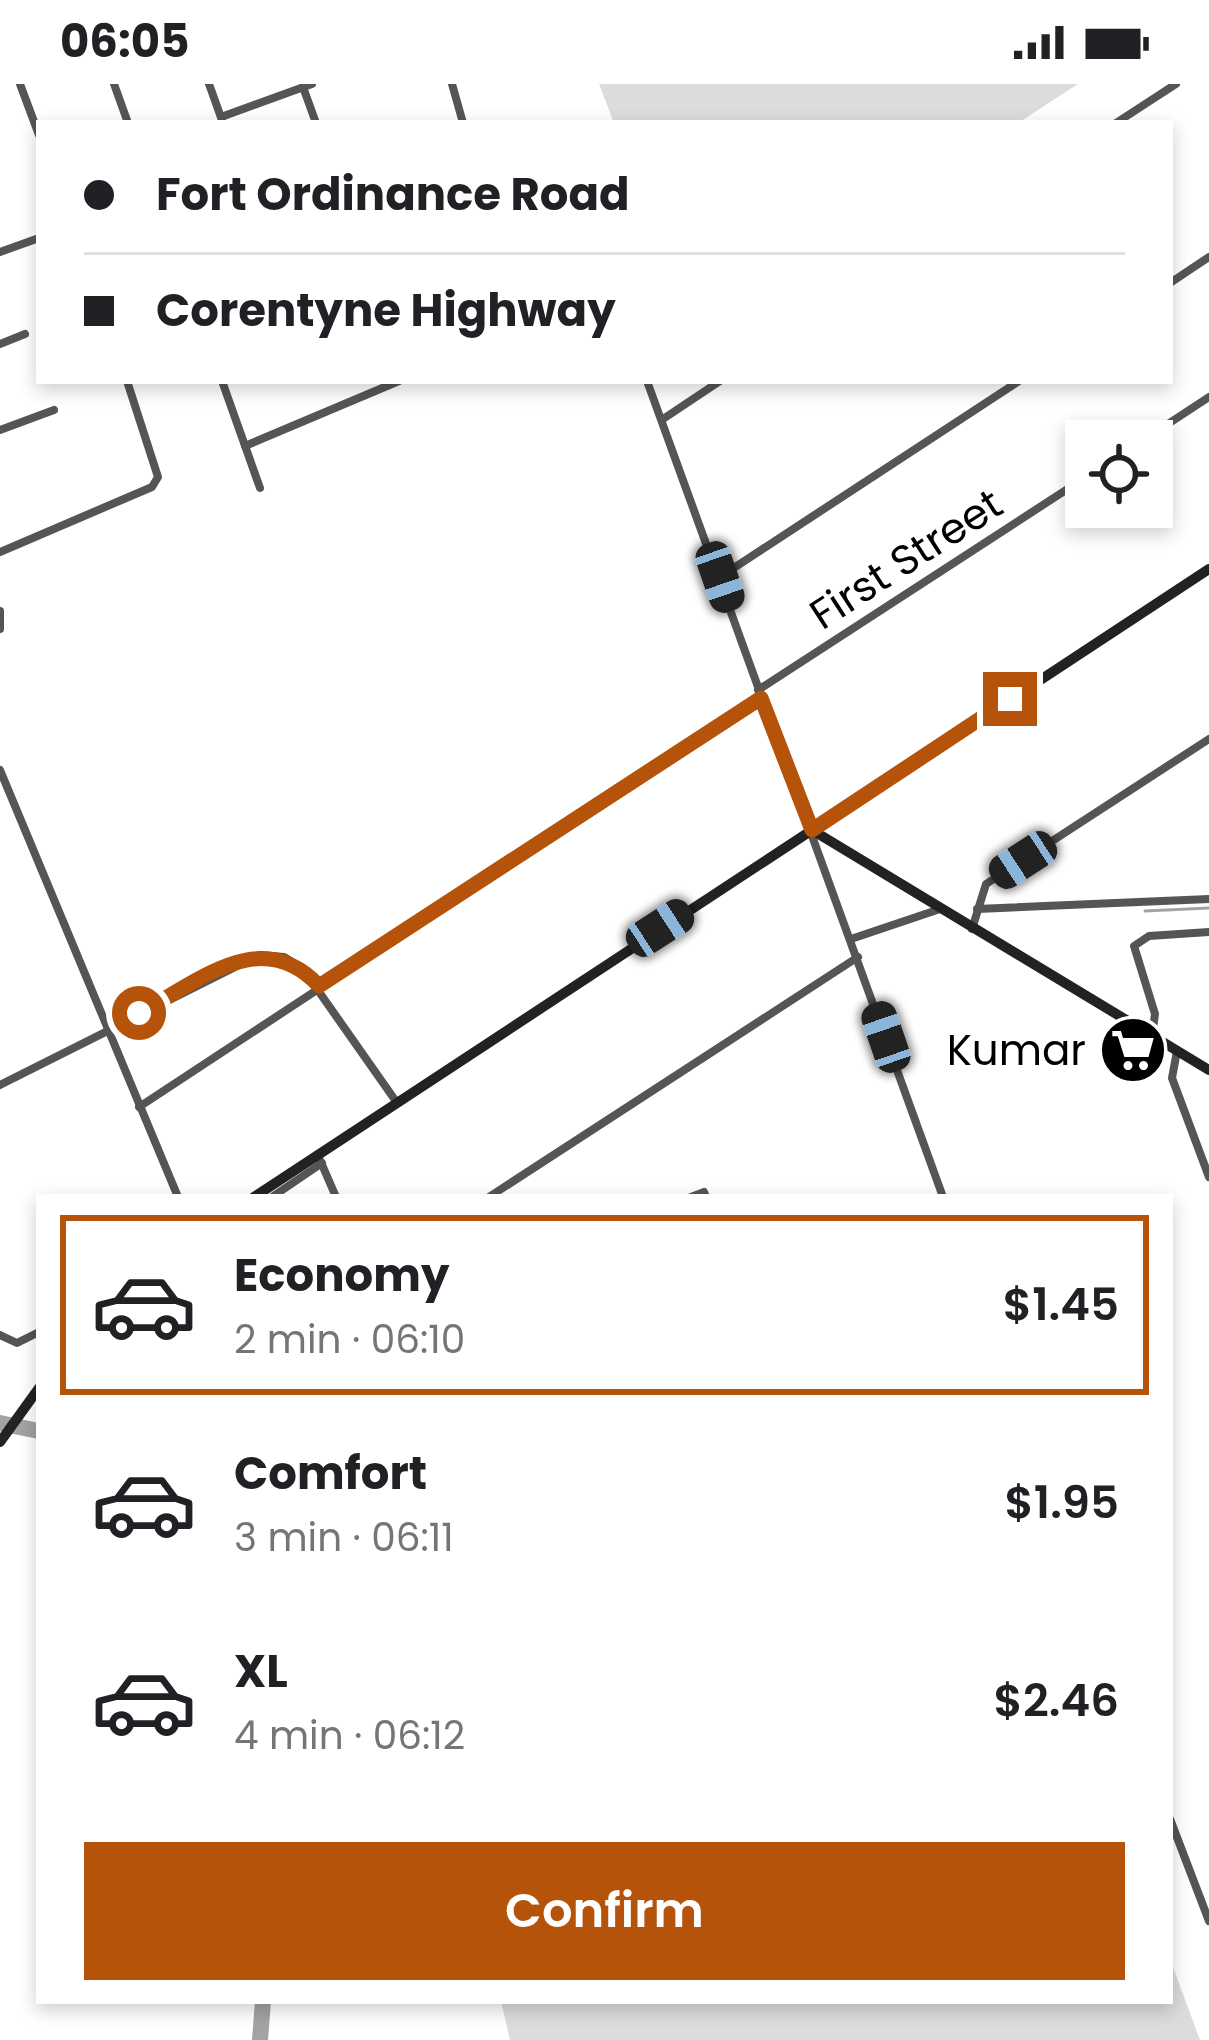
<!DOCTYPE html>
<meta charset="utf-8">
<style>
:root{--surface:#fff;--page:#f2f2f2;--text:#202124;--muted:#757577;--line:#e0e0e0;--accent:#b45309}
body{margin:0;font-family:Poppins,sans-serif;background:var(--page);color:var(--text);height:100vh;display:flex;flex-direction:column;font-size:45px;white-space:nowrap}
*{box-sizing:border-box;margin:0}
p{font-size:39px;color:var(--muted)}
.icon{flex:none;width:66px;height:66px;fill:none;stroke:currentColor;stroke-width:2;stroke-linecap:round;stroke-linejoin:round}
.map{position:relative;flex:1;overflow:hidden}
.drawer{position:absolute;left:36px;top:1110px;width:1137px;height:810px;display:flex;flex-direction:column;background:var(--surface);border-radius:0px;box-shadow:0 6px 18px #0003}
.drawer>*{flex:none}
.banner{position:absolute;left:36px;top:36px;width:1137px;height:264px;border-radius:0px;box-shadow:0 6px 18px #0003;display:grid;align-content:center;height:264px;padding:0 48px;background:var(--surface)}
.tools{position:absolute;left:1065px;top:336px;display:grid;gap:24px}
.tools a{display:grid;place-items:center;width:108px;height:108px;border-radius:0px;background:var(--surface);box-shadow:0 6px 18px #0003;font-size:60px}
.end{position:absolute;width:54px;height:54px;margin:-27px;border:15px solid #b45309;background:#fff;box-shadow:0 0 0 6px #fff}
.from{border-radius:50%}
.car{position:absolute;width:36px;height:72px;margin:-36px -18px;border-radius:15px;box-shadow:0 0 9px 3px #0007;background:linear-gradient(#222 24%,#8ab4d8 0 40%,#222 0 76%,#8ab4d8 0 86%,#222 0)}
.banner b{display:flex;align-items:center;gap:42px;height:114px;font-size:45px}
.banner b+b{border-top:3px solid var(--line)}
.banner i{width:30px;height:30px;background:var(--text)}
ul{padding:21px 0 0;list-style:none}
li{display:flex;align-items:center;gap:36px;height:180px;margin:0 24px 18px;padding:0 24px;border:6px solid transparent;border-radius:0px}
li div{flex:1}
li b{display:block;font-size:45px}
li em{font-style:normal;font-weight:600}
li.on{border-color:var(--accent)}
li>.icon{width:108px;height:108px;stroke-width:1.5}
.action{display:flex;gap:24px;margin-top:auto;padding:24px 48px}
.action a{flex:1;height:138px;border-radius:0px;background:var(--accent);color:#fff;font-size:48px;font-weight:600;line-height:138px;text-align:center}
.status{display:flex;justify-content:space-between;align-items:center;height:84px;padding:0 60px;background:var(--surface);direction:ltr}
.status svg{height:33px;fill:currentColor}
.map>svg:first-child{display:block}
.grass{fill:#dcdcdc}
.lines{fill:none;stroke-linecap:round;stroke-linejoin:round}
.stream{stroke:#a3a3a3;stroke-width:3}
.river{stroke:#a3a3a3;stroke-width:16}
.street{stroke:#555;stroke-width:8}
.secondary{stroke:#222;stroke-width:10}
.route{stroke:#b45309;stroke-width:15}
.labels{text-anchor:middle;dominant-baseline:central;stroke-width:12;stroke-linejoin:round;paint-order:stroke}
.street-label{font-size:42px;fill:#000;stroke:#fff}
.poi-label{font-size:42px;fill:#000;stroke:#fff;text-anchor:end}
</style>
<div class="status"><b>06:05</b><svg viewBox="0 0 49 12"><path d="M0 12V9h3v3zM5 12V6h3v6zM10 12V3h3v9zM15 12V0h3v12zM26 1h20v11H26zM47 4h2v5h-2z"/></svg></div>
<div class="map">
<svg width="1209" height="1956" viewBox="0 0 1209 1956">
<rect width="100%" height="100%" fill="#fff"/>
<g class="grass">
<path d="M599,0H1078L1018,39H614Z"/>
<path d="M1170,1875L1200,1956H510L501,1917H1170Z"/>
</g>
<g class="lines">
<path class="stream" d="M1145,827L1209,824"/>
<g class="river">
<path d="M0,1339L39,1347"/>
<path d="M260,1956L263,1917"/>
</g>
<g class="street">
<path d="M20,0L39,51"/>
<path d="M114,0L128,39"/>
<path d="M209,0L223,39"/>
<path d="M452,0L463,39"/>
<path d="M303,3L316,39"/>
<path d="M221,33L312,0"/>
<path d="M1116,39L1176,0"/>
<path d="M0,168L39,154"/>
<path d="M1170,199L1209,173"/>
<path d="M0,260L25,250"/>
<path d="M222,297L260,404"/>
<path d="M647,297L943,1113"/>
<path d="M663,335L720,297"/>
<path d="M0,346L54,326"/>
<path d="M1142,357L1209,313"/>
<path d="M245,362L399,297"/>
<path d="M0,468L152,403L158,393L127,297"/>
<path d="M720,493L1019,297"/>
<path d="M0,527V545"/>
<path d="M758,606L1086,393"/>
<path d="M0,686L178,1113"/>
<path d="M977,825L1209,815"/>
<path d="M972,845L986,800L1209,655"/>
<path d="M851,855L940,825"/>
<path d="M1152,952L1155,930L1134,862L1149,852L1209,848"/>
<path d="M1177,967L1172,994L1209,1093"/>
<path d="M0,1001L259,871L284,873L303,885L395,1016"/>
<path d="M139,1023L761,614"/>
<path d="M320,1076L336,1113"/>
<path d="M272,1113L322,1079"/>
<path d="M489,1113L858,873"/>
<path d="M691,1113L704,1108L706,1113"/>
<path d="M0,1251L17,1259L39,1248"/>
<path d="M1170,1735L1209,1837"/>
</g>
<g class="secondary">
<path d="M812,746L1209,986"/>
<path d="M254,1113L1209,485"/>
<path d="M0,1358L39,1304"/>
</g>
</g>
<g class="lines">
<path class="route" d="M139,929C199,898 261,840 319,902L761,614L812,746L1010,615"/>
</g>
<defs>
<g id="supermarket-disc" transform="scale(3.45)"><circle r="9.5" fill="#000" stroke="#fff"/><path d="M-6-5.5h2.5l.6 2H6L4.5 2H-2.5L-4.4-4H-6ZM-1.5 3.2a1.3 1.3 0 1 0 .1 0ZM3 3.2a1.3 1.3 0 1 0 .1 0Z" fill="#fff"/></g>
</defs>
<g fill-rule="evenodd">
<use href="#supermarket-disc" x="1133" y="966"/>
</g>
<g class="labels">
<g class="street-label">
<text transform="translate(906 475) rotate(-33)">First Street</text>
</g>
<g class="poi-label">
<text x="1086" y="966">Kumar</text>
</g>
</g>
</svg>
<div class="tools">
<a><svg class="icon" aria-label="locate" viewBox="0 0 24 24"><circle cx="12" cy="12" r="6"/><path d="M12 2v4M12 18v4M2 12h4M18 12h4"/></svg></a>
</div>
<i class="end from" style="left:139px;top:929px"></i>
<i class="end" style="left:1010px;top:615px"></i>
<i class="car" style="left:720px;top:493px;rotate:161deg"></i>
<i class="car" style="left:1023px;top:776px;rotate:237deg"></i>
<i class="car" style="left:660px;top:844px;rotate:57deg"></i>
<i class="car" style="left:886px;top:953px;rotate:341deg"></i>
<div class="banner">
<b><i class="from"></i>Fort Ordinance Road</b>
<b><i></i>Corentyne Highway</b>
</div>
<section class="drawer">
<ul>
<li class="on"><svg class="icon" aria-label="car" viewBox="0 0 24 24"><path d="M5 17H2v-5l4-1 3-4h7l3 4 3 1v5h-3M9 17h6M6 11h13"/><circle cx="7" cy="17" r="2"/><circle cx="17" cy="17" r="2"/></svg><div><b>Economy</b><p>2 min · 06:10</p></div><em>$1.45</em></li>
<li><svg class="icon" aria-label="car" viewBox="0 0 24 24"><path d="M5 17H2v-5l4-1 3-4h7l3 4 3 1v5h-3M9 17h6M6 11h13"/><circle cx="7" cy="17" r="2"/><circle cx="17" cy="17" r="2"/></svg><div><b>Comfort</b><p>3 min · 06:11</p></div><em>$1.95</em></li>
<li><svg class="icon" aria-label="car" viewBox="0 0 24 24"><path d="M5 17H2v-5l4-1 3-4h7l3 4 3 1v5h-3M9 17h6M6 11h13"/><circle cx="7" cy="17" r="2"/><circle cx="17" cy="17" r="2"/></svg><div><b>XL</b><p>4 min · 06:12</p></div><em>$2.46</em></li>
</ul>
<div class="action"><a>Confirm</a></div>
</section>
</div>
